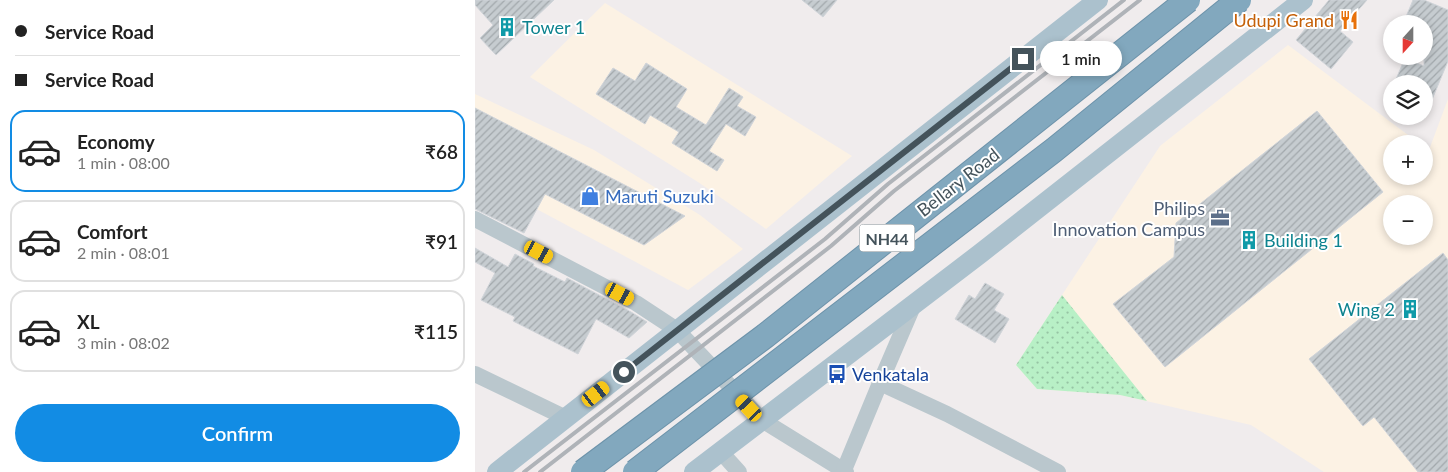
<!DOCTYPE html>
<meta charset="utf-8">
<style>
:root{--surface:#fff;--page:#f6f6f6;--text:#222;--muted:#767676;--line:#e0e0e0;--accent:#128ce4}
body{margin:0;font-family:Lato,sans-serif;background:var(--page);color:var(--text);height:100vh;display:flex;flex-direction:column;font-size:19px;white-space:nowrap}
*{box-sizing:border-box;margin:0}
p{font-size:16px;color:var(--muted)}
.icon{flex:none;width:28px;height:28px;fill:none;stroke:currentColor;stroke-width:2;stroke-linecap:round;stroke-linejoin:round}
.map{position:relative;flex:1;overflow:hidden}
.details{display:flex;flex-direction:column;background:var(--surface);width:475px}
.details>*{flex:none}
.banner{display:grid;align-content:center;height:110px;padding:0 15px;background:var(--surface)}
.needle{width:32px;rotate:201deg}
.fabs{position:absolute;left:908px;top:15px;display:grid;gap:10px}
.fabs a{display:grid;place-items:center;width:50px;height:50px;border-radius:50%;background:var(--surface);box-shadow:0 2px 8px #0003;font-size:25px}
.end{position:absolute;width:22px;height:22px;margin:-11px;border:6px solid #44535b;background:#fff;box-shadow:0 0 0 2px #fff}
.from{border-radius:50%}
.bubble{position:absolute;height:35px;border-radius:18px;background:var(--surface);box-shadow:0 2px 8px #0003;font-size:16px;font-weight:600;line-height:35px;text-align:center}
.car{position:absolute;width:15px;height:30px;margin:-15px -8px;border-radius:6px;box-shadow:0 0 4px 1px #0007;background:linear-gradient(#f5c518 24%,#345 0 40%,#f5c518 0 76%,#345 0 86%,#f5c518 0)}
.banner b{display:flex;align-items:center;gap:18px;height:48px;font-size:19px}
.banner b+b{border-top:1px solid var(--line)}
.banner i{width:12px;height:12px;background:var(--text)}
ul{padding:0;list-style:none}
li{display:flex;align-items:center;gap:15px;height:82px;margin:0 10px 8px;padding:0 5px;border:2px solid var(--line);border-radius:15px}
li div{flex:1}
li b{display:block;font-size:19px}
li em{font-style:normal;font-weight:600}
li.active{border-color:var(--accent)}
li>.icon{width:45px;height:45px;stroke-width:1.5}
.action{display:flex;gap:10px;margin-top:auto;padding:10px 15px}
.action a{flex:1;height:58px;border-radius:30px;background:var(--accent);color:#fff;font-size:20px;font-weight:600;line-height:58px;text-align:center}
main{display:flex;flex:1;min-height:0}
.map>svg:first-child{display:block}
.commercial{fill:#fcf2e4;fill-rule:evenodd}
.park{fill:url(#park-dots)}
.building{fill:url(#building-hatch);stroke:#d0d4d9}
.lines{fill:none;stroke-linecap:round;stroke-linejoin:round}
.minor{stroke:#bac7cd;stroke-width:16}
.major{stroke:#abc1cd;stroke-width:20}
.rail{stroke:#afb3b8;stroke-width:4}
.highway-bridge-casing{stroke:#6d93aa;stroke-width:26;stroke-linecap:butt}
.highway-bridge{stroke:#82a8be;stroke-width:24}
.route{stroke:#44535b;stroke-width:6}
.labels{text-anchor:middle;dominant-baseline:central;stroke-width:4;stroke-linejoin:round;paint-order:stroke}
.shield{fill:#fff;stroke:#7c878c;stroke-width:1}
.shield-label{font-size:16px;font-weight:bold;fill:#44535b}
.food-label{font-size:18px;fill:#c56008;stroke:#fff;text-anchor:end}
.culture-label{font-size:18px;fill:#0d838f;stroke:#fff;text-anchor:start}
.street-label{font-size:18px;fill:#44535b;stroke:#fff}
.shop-label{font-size:18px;fill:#366cbe;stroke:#fff;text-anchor:start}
.service-label{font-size:18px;fill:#4e5e75;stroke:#fff;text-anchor:end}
.transit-label{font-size:18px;fill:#164399;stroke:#fff;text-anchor:start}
</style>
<main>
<section class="details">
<div class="banner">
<b><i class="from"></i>Service Road</b>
<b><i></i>Service Road</b>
</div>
<ul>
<li class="active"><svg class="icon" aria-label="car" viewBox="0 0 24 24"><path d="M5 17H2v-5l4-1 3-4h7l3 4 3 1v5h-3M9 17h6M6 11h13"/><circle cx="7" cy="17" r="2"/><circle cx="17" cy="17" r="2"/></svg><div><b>Economy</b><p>1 min · 08:00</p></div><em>₹68</em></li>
<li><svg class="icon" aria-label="car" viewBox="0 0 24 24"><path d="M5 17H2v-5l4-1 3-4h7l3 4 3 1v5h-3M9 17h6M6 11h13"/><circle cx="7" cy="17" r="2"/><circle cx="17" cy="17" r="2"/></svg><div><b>Comfort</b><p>2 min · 08:01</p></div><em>₹91</em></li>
<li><svg class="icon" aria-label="car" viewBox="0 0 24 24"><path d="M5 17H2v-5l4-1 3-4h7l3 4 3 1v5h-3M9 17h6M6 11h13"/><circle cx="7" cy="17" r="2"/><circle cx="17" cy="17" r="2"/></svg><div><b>XL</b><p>3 min · 08:02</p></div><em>₹115</em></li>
</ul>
<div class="action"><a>Confirm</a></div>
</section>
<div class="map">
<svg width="973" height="472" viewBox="0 0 973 472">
<defs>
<pattern id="park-dots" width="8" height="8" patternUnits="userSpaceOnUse" patternTransform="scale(1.25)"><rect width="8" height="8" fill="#b8f0c6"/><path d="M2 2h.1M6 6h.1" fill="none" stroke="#97c5a4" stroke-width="1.8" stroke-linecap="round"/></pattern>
<pattern id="building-hatch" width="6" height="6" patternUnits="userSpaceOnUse" patternTransform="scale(1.25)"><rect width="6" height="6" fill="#c6ccd0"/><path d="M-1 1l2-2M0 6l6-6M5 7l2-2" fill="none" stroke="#a2a8ac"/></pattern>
</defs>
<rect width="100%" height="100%" fill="#f0eced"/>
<g class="commercial">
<path d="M130,3L377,156L291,229L223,182L55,77Z"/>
<path d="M813,45L945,144H916V176H949V146L954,150L973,99V472H849L776,425L645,395L562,389L541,365L685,146ZM916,204H949V236H916Z"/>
<path d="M0,94L119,150L225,215L268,249L213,290L0,176Z"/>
</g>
<path class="park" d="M587,295L672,401L645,395L562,389L541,365Z"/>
<g class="building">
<path d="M0,0H79L21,55L5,38L18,25L0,5Z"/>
<path d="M327,0H362L348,17Z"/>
<path d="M854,0H892L865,31L878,42L856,69L821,40Z"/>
<path d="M938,0H949L973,10V61L949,119V84H919L930,58L949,66V24H928Z"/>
<path d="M171,63L212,89L201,107L231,125L254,88L268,97L262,106L281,117L270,136L251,124L234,151L249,160L242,171L197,143L204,132L175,115L170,124L121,94L138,68L160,81Z"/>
<path d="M0,108L210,216L169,245L70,194L49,233L0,209Z"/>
<path d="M842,111L908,192L690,367L638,304L699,257L701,223Z"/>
<path d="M0,248L33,267L40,254L59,264L58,266L90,282L92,278L156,312L172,322L154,338L121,319L103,354L38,321L40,317L6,300L20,273L0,262Z"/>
<path d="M968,253L973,260V472H943L899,417L888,426L834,359Z"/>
<path d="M510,283L529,294L519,310L534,319L520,343L480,319L494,295L500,299Z"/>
</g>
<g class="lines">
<g class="minor">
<path d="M0,219L161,303L202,330L287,420L371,472"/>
<path d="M0,374L91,418"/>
<path d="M405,383L439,304"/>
<path d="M246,452L264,472"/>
<path d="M369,470L405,383L472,414L583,472"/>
</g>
<g class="major">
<path d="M22,472L623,0"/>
<path d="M219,472L506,253L828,0"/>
</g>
<g class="rail">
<path d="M49,472L350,239L413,184L649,0"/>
<path d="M65,472L356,246L419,191L665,0"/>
</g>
<g class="highway-bridge-casing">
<g id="highway-bridge">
<path d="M108,472L290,336L713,0"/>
<path d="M160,472L579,150L764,0"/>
</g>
</g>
<use href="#highway-bridge" class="highway-bridge"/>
</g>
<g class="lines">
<path class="route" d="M149,372L548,59"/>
</g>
<defs>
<g id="restaurant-bare" transform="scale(1.5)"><path d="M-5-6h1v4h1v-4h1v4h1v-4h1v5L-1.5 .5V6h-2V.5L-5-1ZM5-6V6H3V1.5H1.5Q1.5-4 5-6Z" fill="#e8710a" stroke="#fff" stroke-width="2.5" paint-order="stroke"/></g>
<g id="building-bare" transform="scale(1.5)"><path d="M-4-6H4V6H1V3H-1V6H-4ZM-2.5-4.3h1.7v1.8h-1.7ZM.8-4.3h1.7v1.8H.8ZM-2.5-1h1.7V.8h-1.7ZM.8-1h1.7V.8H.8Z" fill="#0f9aa8" stroke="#fff" stroke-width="2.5" paint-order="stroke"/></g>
<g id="shop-bare" transform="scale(1.5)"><path d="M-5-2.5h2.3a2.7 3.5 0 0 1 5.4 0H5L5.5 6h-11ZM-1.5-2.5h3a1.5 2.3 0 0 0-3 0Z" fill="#3f7fe0" stroke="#fff" stroke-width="2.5" paint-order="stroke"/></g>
<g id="office-bare" transform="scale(1.5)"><path d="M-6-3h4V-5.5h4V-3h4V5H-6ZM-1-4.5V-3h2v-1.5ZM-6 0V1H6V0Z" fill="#5c6f8a" stroke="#fff" stroke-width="2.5" paint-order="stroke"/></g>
<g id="bus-bare" transform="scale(1.5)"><path d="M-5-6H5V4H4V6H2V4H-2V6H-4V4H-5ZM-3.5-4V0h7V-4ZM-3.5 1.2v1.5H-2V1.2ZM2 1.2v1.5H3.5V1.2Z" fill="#1a4fb4" stroke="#fff" stroke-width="2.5" paint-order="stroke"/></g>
</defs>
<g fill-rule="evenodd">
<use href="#restaurant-bare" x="874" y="20"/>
<use href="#building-bare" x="32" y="27"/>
<use href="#shop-bare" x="115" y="196"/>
<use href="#office-bare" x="745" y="218"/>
<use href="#building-bare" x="774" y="240"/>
<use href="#building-bare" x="935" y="309"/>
<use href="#bus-bare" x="362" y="374"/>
</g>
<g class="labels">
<rect class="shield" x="384.5" y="224.5" width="55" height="27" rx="4"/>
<g class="shield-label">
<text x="412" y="238">NH44</text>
</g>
<g class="food-label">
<text x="859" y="20">Udupi Grand</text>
</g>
<g class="culture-label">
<text x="47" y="27">Tower 1</text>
<text x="789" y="240">Building 1</text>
<text x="920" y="309" text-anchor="end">Wing 2</text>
</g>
<g class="street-label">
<text transform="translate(483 182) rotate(-38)">Bellary Road</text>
</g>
<g class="shop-label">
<text x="130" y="196">Maruti Suzuki</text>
</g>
<g class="service-label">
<text x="730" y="208">Philips<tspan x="730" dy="21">Innovation Campus</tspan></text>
</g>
<g class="transit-label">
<text x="377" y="374">Venkatala</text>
</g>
</g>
</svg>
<div class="fabs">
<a><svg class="needle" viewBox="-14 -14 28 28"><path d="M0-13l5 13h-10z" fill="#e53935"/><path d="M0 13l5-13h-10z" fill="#767676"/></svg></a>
<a><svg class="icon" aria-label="layers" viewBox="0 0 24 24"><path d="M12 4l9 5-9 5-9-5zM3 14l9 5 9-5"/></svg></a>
<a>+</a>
<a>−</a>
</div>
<i class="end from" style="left:149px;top:372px"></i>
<i class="end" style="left:548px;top:59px"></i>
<div class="bubble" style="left:565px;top:41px;width:82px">1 min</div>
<i class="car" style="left:64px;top:252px;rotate:118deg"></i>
<i class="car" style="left:145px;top:294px;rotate:118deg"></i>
<i class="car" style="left:121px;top:394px;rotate:52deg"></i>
<i class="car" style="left:274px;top:408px;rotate:317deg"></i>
</div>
</main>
